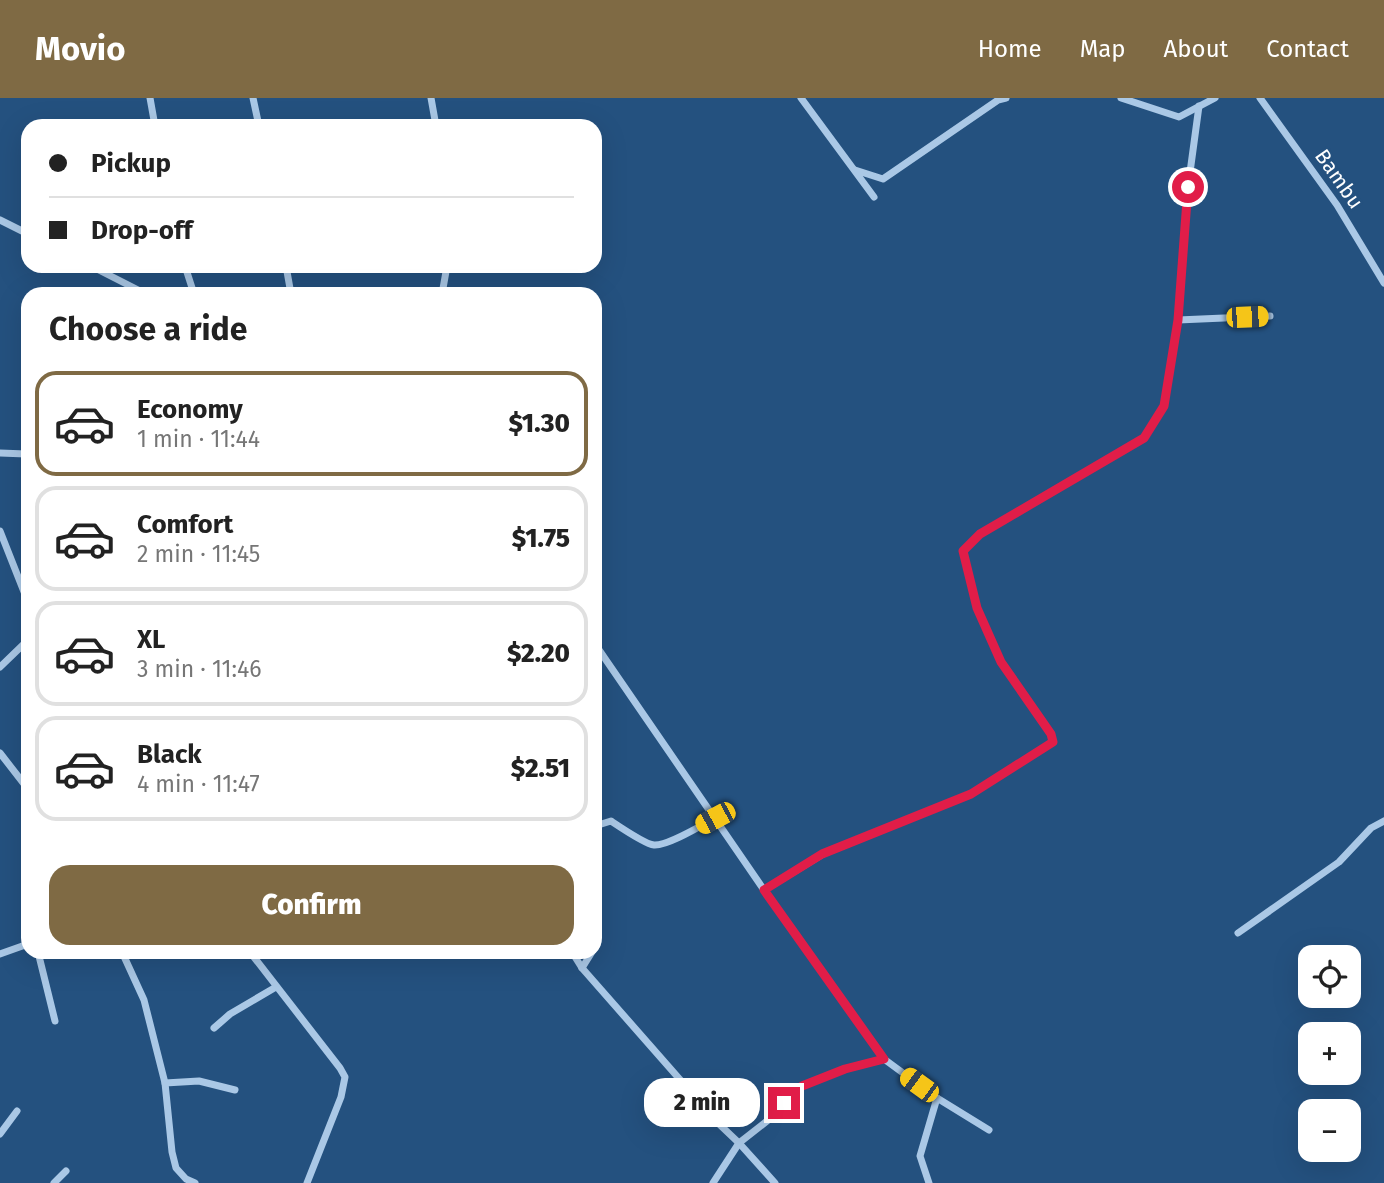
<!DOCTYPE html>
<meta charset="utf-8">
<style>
:root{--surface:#fff;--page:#f2f2f2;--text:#222;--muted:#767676;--line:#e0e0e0;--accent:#7f6a44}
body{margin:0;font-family:"Fira Sans",sans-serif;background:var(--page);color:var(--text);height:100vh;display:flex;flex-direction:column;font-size:26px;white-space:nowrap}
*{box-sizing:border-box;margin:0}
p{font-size:23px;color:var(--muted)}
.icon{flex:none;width:38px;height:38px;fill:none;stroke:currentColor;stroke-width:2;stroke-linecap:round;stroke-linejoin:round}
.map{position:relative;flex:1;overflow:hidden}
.sheet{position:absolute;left:21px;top:189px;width:581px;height:672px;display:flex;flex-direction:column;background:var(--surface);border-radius:21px;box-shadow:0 7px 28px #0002}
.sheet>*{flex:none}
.top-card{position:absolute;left:21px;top:21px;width:581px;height:154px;border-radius:21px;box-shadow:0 7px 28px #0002;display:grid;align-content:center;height:154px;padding:0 28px;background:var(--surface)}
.controls{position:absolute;left:1298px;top:847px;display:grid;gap:14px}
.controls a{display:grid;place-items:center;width:63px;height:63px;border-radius:14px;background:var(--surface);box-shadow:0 7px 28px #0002;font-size:35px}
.end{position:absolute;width:32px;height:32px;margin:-16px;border:9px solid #e11d48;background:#fff;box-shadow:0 0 0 4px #fff}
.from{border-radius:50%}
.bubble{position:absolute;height:49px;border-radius:21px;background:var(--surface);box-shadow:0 7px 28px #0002;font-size:23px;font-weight:800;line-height:49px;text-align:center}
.car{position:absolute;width:21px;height:42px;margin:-21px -10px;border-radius:9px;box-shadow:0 0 5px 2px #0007;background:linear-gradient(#f5c518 24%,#345 0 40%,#f5c518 0 76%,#345 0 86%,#f5c518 0)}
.top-card b{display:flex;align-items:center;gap:24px;height:66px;font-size:26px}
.top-card b+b{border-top:2px solid var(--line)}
.top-card i{width:18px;height:18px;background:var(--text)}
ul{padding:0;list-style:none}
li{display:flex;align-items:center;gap:21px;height:105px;margin:0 14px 10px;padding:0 14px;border:4px solid var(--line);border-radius:21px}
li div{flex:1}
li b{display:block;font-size:26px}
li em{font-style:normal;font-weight:800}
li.active{border-color:var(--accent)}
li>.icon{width:63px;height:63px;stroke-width:1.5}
h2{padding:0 28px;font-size:32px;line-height:84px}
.button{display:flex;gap:14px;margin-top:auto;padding:14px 28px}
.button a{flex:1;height:80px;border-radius:21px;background:var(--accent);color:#fff;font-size:28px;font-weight:800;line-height:80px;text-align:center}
header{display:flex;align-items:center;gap:42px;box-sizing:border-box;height:98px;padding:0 35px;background:var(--accent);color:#fff}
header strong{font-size:33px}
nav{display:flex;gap:38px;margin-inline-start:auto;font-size:24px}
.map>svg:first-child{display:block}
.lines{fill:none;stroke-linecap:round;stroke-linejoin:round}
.minor{stroke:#aac8e6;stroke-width:7}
.route{stroke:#e11d48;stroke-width:9}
.labels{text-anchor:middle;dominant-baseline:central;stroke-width:5;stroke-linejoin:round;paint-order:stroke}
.street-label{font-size:21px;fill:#fff;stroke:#24517f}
</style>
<header>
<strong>Movio</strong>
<nav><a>Home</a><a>Map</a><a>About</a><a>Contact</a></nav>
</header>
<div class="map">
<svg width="1384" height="1085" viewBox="0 0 1384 1085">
<rect width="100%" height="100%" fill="#24517f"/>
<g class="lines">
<g class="minor">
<path d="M150,0L155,28"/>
<path d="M253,0L259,28"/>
<path d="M431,0L436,28"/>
<path d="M801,0L874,99"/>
<path d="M1121,0L1179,19L1215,0"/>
<path d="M1260,0L1337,107L1384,185"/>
<path d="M1199,8L1188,89L1178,222L1270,218"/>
<path d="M855,72L883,81L998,2L1006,0"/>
<path d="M0,122L28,136"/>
<path d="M91,168L146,196"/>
<path d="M185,168L194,196"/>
<path d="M286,168L291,196"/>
<path d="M442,196L447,168"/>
<path d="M0,355L26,356"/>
<path d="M0,433L28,504"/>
<path d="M595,546L764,792L884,961"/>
<path d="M0,569L28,542"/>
<path d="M0,655L28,691"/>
<path d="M595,728L611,723C620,729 645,746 654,747C668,748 702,727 715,720"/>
<path d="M764,792L823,756L971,696L1053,644L1051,636L1001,564L977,510L963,453L980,436L1144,340L1164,308L1178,222"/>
<path d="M595,793L598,812L597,847L595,849"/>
<path d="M1238,835L1339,764L1371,730L1384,723"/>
<path d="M38,854L55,923"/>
<path d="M122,854L144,902L165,985L172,1054L176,1070L186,1081L195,1085"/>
<path d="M250,854L340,970L345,979L341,999L307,1085"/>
<path d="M572,854L582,870L719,1026L739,1045L775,1085"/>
<path d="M0,856L28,846"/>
<path d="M582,870L592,854"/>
<path d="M214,930L230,916L276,889"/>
<path d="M165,985L199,983L235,992"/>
<path d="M0,1036L17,1013"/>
<path d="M54,1085L66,1073"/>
<path d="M713,1085L739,1045L767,1023L802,988L845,971L884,961L937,1000L989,1032"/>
<path d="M929,1085L920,1058L937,1000"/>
</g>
</g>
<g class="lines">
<path class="route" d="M784,1005L802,988L845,971L884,961L764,792L822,756L971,696L1053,644L1051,636L1001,564L977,510L963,453L980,436L1144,340L1164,308L1178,222L1188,89"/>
</g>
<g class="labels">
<g class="street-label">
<text transform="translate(1339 81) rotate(55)">Bambu</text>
</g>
</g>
</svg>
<div class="controls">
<a><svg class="icon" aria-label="locate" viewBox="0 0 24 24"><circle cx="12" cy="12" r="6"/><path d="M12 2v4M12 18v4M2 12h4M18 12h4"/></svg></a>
<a>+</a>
<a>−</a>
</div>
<i class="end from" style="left:1188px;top:89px"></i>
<i class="end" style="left:784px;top:1005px"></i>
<div class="bubble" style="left:644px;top:980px;width:116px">2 min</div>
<i class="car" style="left:1247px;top:219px;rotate:88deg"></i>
<i class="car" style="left:715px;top:720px;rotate:242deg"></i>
<i class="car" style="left:919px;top:987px;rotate:306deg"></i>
<div class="top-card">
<b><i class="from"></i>Pickup</b>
<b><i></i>Drop-off</b>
</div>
<section class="sheet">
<h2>Choose a ride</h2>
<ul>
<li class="active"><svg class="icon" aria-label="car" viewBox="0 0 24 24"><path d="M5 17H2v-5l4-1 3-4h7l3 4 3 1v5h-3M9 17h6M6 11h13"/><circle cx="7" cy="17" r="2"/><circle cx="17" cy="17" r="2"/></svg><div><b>Economy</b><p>1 min · 11:44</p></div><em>$1.30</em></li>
<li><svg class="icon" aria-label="car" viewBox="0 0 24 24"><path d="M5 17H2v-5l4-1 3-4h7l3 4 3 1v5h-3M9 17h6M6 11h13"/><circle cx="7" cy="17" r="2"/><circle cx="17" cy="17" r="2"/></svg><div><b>Comfort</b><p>2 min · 11:45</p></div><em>$1.75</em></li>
<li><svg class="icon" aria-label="car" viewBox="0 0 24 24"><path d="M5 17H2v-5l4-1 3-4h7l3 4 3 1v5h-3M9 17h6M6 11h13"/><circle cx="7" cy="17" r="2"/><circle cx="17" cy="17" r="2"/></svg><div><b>XL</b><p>3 min · 11:46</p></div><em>$2.20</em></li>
<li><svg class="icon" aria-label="car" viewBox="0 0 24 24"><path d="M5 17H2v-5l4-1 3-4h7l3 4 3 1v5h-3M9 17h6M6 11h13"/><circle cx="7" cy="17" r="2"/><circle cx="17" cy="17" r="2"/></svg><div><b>Black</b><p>4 min · 11:47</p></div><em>$2.51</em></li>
</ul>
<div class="button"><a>Confirm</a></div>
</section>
</div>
